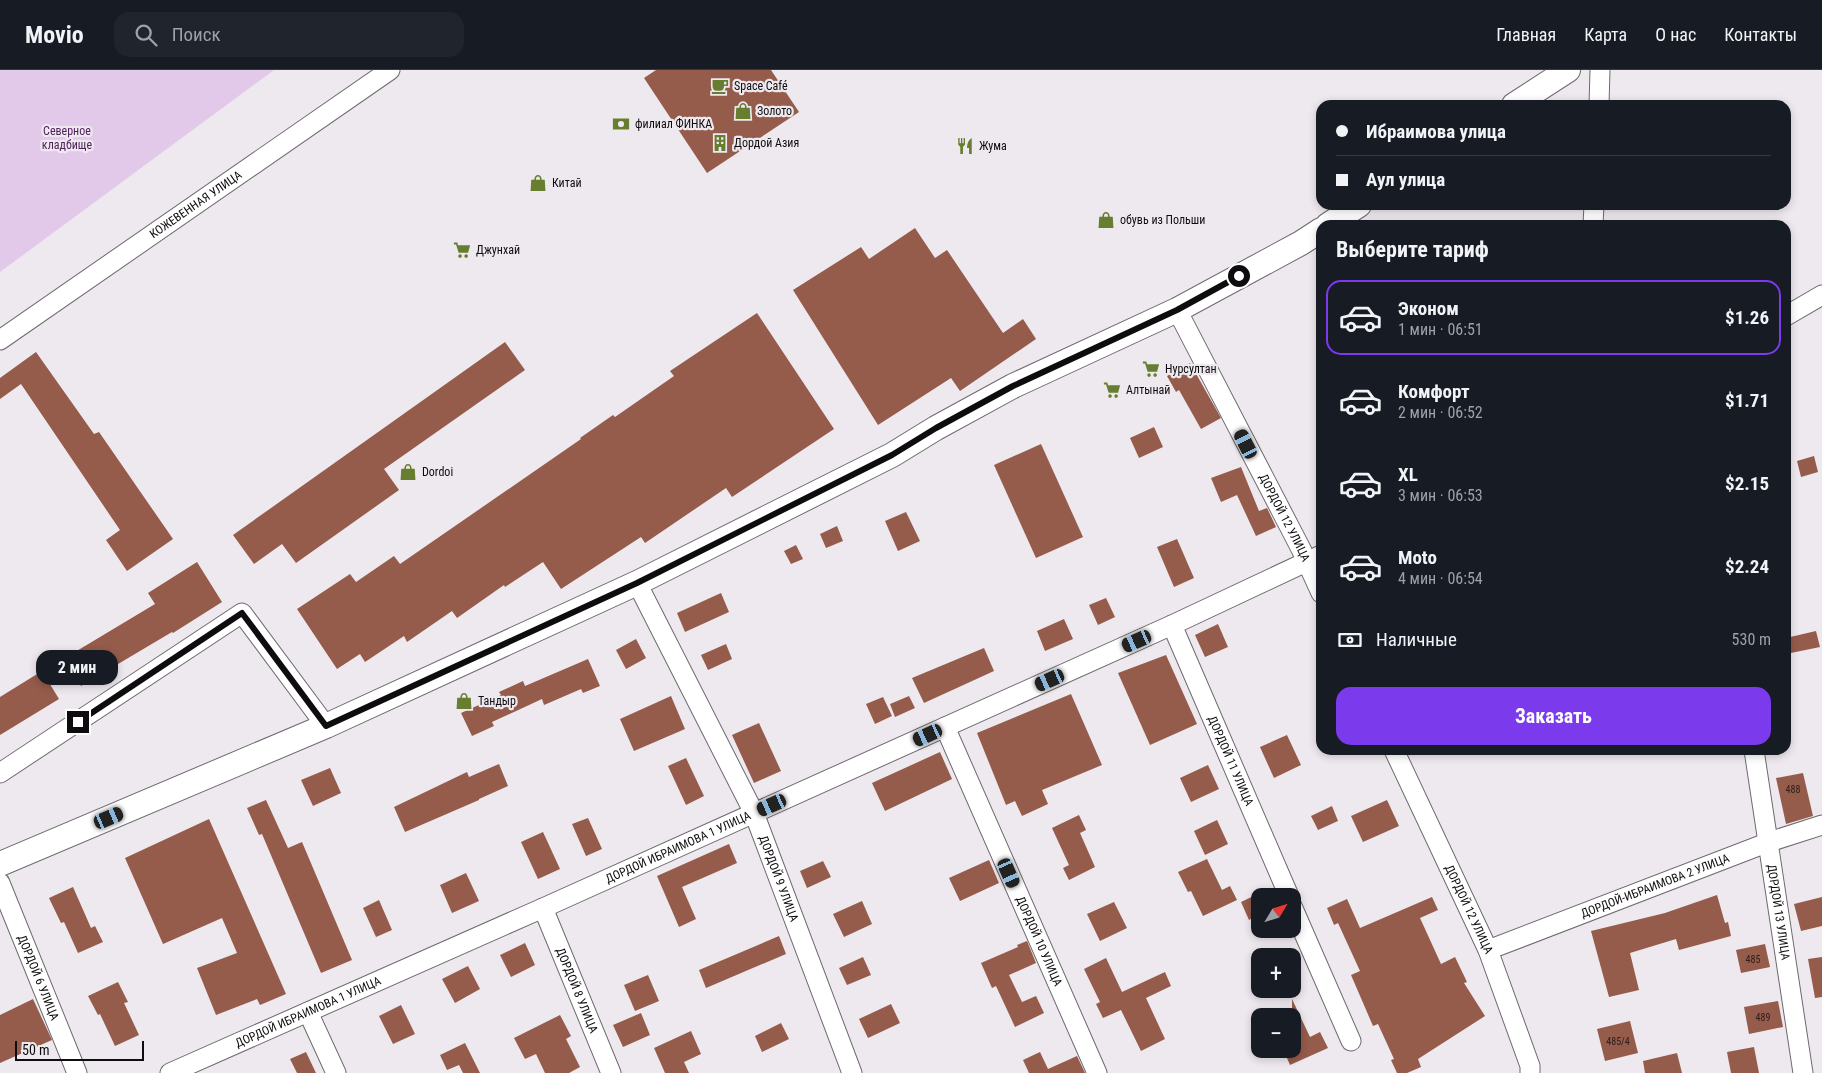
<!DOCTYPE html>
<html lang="ru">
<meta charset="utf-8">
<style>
:root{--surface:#171b24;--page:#20242c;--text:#f1f3f6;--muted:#9ea1a6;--line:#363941;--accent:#7c3aed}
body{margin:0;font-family:"Roboto Condensed",sans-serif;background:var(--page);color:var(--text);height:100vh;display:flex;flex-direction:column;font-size:19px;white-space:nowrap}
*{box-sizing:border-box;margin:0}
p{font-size:16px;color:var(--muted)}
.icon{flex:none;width:28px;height:28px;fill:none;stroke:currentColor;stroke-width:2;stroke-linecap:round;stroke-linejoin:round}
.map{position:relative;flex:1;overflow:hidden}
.details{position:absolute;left:1316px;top:150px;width:475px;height:535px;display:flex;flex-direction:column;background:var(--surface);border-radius:15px;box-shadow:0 2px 8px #0003}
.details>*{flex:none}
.banner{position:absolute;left:1316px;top:30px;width:475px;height:110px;border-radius:15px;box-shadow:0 2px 8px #0003;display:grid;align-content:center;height:110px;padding:0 20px;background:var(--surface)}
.needle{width:32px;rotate:52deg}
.fabs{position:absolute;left:1251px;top:818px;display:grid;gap:10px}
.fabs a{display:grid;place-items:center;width:50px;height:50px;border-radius:10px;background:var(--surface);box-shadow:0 2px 8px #0003;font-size:25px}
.scale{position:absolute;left:15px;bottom:12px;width:129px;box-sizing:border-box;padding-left:5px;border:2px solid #0e0c0e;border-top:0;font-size:14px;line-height:18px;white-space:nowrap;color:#0e0c0e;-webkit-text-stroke:4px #eee9ef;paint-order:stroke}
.end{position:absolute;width:22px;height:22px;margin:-11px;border:6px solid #0e0c0e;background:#fff;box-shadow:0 0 0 2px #fff}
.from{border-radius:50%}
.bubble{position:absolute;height:35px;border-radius:15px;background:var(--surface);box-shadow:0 2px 8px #0003;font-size:16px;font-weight:700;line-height:35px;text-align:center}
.car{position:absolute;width:15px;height:30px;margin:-15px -8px;border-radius:6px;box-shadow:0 0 4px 1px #0007;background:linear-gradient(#222 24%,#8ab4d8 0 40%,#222 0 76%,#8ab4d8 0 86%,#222 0)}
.banner b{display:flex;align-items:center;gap:18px;height:48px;font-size:19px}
.banner b+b{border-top:1px solid var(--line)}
.banner i{width:12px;height:12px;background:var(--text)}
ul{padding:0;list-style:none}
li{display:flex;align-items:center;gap:15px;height:75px;margin:0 10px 8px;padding:0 10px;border:2px solid transparent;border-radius:15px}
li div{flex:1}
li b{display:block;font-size:19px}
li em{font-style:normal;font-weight:700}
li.selected{border-color:var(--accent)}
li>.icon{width:45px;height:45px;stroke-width:1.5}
h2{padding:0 20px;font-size:22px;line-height:60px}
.pay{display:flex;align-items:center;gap:12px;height:55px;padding:0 20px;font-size:19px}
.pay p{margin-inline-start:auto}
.cta{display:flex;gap:10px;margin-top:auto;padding:10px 20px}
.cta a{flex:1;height:58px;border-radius:15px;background:var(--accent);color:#fff;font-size:20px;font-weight:700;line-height:58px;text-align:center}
header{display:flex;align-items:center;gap:30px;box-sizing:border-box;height:70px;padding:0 25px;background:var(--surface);border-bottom:1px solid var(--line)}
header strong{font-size:24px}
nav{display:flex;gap:28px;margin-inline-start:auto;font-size:18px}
.search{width:350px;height:45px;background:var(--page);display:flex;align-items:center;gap:12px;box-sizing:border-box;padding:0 18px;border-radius:15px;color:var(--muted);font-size:19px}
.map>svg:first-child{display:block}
.green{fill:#e2c9e9}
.building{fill:#955b4b}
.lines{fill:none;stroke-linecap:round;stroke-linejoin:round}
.minor-casing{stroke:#6d696e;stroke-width:21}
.major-casing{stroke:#6d696e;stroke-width:26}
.minor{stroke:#fff;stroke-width:19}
.major{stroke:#fff;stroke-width:24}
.route{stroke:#0e0c0e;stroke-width:6}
.labels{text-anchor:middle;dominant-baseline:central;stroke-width:4.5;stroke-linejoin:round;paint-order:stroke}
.number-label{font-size:10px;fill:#30201d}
.poi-label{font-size:12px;fill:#0e0c0e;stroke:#eee9ef;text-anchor:start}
.park-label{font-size:12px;fill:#52215d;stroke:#eee9ef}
.street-label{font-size:12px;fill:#0e0c0e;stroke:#eee9ef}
</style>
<header>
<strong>Movio</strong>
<div class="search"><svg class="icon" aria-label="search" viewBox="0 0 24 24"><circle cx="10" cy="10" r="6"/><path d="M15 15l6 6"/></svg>Поиск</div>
<nav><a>Главная</a><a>Карта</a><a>О нас</a><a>Контакты</a></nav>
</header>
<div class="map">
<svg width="1822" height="1003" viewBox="0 0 1822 1003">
<rect width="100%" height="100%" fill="#eee9ef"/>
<path class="green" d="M0,0H274L0,202Z"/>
<g class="building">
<path d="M656,0H771L799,42L707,103L644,8Z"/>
<path d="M915,158L935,188L947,180L1003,263L1023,249L1036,269L960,321L951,308L878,355L793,220L861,177L869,189Z"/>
<path d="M757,243L834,359L732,427L726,418L645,473L641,467L561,519L543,492L505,517L504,515L457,548L452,541L407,572L404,566L365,592L360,584L337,599L297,539L350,504L356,512L394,486L400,494L581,369L580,368L613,345L615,347L674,306L670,301Z"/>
<path d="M505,272L525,300L384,399L399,420L296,493L282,474L254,494L233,465Z"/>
<path d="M36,282L94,364L99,362L173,469L127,501L106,470L120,460L21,314L0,329V308Z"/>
<path d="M1190,293L1221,348L1201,359L1179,320L1176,322L1167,306Z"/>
<path d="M1154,357L1163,377L1139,388L1130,368Z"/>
<path d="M1041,374L1083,467L1036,488L994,395Z"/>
<path d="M1814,386L1818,402L1801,407L1797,391Z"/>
<path d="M1241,397L1259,441L1267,438L1276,457L1256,466L1237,425L1221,432L1211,408Z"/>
<path d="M906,442L920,471L898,481L885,451Z"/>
<path d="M837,456L843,471L826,478L820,464Z"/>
<path d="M1177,469L1194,508L1174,517L1157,477Z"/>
<path d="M796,475L803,489L791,494L784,481Z"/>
<path d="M197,492L222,532L173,563L172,562L81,616L65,588L155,534L148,523Z"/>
<path d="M721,523L729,542L685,562L677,543Z"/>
<path d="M1106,528L1115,547L1098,555L1089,535Z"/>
<path d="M1064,549L1073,569L1045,581L1037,561Z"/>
<path d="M1218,554L1228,577L1205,587L1195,565Z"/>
<path d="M1816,561L1820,577L1786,584V568Z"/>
<path d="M636,569L646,588L626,599L616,580Z"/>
<path d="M726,574L732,589L708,600L701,585Z"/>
<path d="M984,578L994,601L924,633L912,608Z"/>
<path d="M1166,585L1197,654L1150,675L1118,603Z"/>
<path d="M588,589L600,616L583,623L581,619L544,635L542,629L492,652L494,656L472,666L461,643L501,625L499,622L523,611L525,616Z"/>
<path d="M42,601L59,629L0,665V627Z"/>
<path d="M1071,624L1102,695L1042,720L1048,734L1022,746L1015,731L1006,735L977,663Z"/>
<path d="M671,626L685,659L634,681L620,649Z"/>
<path d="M909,626L915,638L895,647L890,634Z"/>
<path d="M883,627L892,646L875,654L866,634Z"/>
<path d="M759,653L781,701L754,713L732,665Z"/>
<path d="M1287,665L1301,695L1274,708L1260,677Z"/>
<path d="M940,682L952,709L885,741L872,713Z"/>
<path d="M686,688L704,726L686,735L668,696Z"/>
<path d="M499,694L508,716L479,729V730L405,762L394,737L467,702L469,707Z"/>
<path d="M1208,695L1219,719L1191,732L1180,708Z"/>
<path d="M330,698L341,723L313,736L301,710Z"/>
<path d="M1803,703L1813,746L1786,754L1776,708Z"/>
<path d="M266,730L288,778L302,772L352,890L321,903L262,764L259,765L247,738Z"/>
<path d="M1387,730L1399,756L1363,772L1351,746Z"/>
<path d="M1332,736L1338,751L1318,760L1311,746Z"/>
<path d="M1079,745L1086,760L1080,763L1095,797L1069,810L1063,798L1069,795L1052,758Z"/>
<path d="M588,748L602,779L586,786L572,754Z"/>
<path d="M209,749L286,924L260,935L257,929L216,945L197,898L237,883L222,848L163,874L125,788Z"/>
<path d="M1217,750L1228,774L1205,785L1194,761Z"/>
<path d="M543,762L560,799L538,809L521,772Z"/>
<path d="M729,774L737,793L682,817L696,849L679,857L657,806Z"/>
<path d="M1207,789L1222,820L1230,816L1237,830L1203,846L1191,821L1188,822L1178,802Z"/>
<path d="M989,790L999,813L960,831L949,808Z"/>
<path d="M823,791L831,807L807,818L800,801Z"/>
<path d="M466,803L479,831L452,843L440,815Z"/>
<path d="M73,817L91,858L95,856L103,872L78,883L64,852L61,853L49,828Z"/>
<path d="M1260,823V844L1249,850L1241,832Z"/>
<path d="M1717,825L1725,853L1728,852L1731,866L1679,880L1676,869L1630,883L1639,920L1609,927L1591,861L1665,843Z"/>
<path d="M1432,827L1438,840L1420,848L1441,894L1455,887L1467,912L1464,913L1485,946L1418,989L1421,997L1407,1003H1397L1391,990L1394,989L1378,954L1373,956L1351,905L1360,901L1338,853L1334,855L1327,838L1347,829L1360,858Z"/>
<path d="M1822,827V856L1801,861L1794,834Z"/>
<path d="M379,830L392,860L376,867L363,838Z"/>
<path d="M862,831L872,854L844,867L833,844Z"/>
<path d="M1114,832L1127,858L1100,871L1087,844Z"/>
<path d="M779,866L786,884L706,918L699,900Z"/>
<path d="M1027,871L1036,893L1009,905L1022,932L1036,926L1044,943L1015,957L996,916L992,918L981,893L1018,877L1017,875Z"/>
<path d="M525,873L535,895L511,907L500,885Z"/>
<path d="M1765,874L1770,897L1741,903L1736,880Z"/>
<path d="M863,887L871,905L847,915L839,898Z"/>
<path d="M1822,887V927L1815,928L1808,889Z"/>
<path d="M1106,888L1122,922L1165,902L1171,916L1146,928L1165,969L1141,981L1121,940L1103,948L1096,934L1100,932L1084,899Z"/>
<path d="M468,896L480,919L455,933L442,909Z"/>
<path d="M648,905L659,931L635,941L624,915Z"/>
<path d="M118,912L128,932L124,933L139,965L115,976L100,944L98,945L88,926Z"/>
<path d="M33,929L52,970L0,993V945Z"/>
<path d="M1292,929L1310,967L1320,962L1328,978L1290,995L1283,979H1292Z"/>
<path d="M1778,931L1783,957L1749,964L1744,937Z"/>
<path d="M891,934L900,953L868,968L859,949Z"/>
<path d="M401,935L415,964L393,974L379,946Z"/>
<path d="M641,943L650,965L623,977L613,955Z"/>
<path d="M560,945L571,966L566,969L580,997L569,1003H545L536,984L525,989L514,968Z"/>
<path d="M1630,951L1638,983L1605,991L1597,959Z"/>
<path d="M781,953L789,969L762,982L755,966Z"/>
<path d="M691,961L701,984L684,992L689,1003H665L654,978Z"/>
<path d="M465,973L480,1003H463L459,995L447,1000L440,985Z"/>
<path d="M1754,977L1759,1003H1731L1727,982Z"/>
<path d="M306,982L316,1003H297L290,989Z"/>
<path d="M1040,982L1048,999L1077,986L1085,1003H1029L1023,990Z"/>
<path d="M1677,983L1682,1003H1645L1643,991Z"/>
</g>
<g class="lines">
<g class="minor-casing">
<g id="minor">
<path d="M1599,35L1600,0"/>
<path d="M1593,155L1594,135"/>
<path id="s1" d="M1177,240L1301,479L1321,523"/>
<path d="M1786,246L1822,225"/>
<path id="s2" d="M0,270L390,0"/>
<path id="s3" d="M637,513L754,743L852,1003"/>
<path id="s4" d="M1172,555L1289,826"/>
<path id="s5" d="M945,657L1097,1003"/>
<path id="s6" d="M1394,680L1488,880L1530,996V1003"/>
<path id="s7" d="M1754,680L1803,1003"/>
<path d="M0,703L242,543L326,656"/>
<path id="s8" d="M0,813L77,1003"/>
<path d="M1292,836L1351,971"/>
<path id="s9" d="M543,838L611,1003"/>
<path id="s10" d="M1488,880L1769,772L1822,755"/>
<path d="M308,942L336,1003"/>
<path id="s11" d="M170,1003L543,838L1172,555L1321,485"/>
</g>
</g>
<g class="major-casing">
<g id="major">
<path d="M1514,35L1568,0"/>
<path d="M1328,155L1359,135"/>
<path d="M0,794L326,656L637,513L892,385L936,358L1013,316L1177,240L1301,173L1321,160"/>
</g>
</g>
<use href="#minor" class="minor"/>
<use href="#major" class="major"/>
</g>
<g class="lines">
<path class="route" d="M78,652L242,543L326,656L637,513L892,385L936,358L1013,316L1177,240L1239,206"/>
</g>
<defs>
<g id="cafe-bare" transform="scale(1.35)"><path d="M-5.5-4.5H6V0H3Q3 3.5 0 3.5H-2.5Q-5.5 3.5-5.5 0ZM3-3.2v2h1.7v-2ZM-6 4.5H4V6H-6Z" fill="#677d2f" stroke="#eee9ef" stroke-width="2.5" paint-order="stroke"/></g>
<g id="shop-bare" transform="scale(1.35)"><path d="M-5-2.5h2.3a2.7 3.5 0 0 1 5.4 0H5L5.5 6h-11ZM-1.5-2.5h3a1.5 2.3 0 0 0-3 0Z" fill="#677d2f" stroke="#eee9ef" stroke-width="2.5" paint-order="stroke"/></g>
<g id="bank-bare" transform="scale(1.35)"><path d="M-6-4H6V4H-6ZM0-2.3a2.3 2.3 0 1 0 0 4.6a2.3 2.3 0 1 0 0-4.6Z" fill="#677d2f" stroke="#eee9ef" stroke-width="2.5" paint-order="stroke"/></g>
<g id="building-bare" transform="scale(1.35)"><path d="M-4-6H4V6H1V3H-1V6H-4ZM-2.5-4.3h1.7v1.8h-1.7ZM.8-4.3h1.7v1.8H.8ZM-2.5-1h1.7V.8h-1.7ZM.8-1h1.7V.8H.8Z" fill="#677d2f" stroke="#eee9ef" stroke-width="2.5" paint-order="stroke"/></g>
<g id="restaurant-bare" transform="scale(1.35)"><path d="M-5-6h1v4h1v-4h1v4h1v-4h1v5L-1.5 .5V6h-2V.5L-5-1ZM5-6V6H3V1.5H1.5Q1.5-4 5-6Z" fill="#677d2f" stroke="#eee9ef" stroke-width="2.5" paint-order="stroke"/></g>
<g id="supermarket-bare" transform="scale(1.35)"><path d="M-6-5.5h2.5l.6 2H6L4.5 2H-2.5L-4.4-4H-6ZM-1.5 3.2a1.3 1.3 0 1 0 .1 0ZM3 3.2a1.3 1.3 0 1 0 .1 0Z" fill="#677d2f" stroke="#eee9ef" stroke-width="2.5" paint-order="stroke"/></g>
</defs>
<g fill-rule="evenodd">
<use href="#cafe-bare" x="720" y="16"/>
<use href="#shop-bare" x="743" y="41"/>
<use href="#bank-bare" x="621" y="54"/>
<use href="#building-bare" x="720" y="73"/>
<use href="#restaurant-bare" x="965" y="76"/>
<use href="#shop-bare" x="538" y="113"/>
<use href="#shop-bare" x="1106" y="150"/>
<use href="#supermarket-bare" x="462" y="180"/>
<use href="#supermarket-bare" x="1151" y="299"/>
<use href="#supermarket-bare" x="1112" y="320"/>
<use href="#shop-bare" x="408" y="402"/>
<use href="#shop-bare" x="464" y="631"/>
</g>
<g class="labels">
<g class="number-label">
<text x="1793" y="719">488</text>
<text x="1753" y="889">485</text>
<text x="1763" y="947">489</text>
<text x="1618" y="971">485/4</text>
</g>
<g class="poi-label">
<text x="734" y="16">Space Café</text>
<text x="757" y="41">Золото</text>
<text x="635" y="54">филиал ФИНКА</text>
<text x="734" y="73">Дордой Азия</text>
<text x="979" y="76">Жума</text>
<text x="552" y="113">Китай</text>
<text x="1120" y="150">обувь из Польши</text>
<text x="476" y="180">Джунхай</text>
<text x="1165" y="299">Нурсултан</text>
<text x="1126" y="320">Алтынай</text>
<text x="422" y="402">Dordoi</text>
<text x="478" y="631">Тандыр</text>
</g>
<g class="park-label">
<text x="67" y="61">Северное<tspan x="67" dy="14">кладбище</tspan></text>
</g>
<g class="street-label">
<text stroke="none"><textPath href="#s2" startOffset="238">КОЖЕВЕННАЯ УЛИЦА</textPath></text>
<text stroke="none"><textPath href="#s1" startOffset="234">ДОРДОЙ 12 УЛИЦА</textPath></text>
<text stroke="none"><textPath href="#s4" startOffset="148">ДОРДОЙ 11 УЛИЦА</textPath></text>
<text stroke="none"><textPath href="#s11" startOffset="556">ДОРДОЙ ИБРАИМОВА 1 УЛИЦА</textPath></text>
<text stroke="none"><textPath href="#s3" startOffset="328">ДОРДОЙ 9 УЛИЦА</textPath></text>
<text stroke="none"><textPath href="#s10" startOffset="179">ДОРДОЙ-ИБРАИМОВА 2 УЛИЦА</textPath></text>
<text stroke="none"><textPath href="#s6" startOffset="176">ДОРДОЙ 12 УЛИЦА</textPath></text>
<text stroke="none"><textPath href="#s7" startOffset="164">ДОРДОЙ 13 УЛИЦА</textPath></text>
<text stroke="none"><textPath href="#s5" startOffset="234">ДОРДОЙ 10 УЛИЦА</textPath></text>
<text stroke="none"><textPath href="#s8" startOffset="102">ДОРДОЙ 6 УЛИЦА</textPath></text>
<text stroke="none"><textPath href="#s9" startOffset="89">ДОРДОЙ 8 УЛИЦА</textPath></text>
<text stroke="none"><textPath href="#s11" startOffset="151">ДОРДОЙ ИБРАИМОВА 1 УЛИЦА</textPath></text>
</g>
</g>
</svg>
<div class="fabs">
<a><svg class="needle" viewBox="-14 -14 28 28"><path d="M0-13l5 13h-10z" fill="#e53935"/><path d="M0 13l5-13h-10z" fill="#9ea1a6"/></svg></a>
<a>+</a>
<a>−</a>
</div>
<div class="scale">50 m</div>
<i class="end from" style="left:1239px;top:206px"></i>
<i class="end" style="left:78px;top:652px"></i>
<div class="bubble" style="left:36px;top:580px;width:82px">2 мин</div>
<i class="car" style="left:1246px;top:374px;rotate:333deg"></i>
<i class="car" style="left:1137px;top:571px;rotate:246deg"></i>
<i class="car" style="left:1050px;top:610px;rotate:246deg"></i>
<i class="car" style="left:928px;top:665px;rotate:245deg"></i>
<i class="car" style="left:772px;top:735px;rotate:246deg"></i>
<i class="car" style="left:109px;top:748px;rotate:67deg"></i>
<i class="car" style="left:1009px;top:803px;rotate:156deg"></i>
<div class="banner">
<b><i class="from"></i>Ибраимова улица</b>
<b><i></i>Аул улица</b>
</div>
<section class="details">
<h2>Выберите тариф</h2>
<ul>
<li class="selected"><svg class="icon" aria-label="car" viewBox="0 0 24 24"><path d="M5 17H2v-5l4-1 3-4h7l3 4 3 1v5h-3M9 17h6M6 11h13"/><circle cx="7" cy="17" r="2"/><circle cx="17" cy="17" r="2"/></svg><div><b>Эконом</b><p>1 мин · 06:51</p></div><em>$1.26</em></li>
<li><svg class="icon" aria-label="car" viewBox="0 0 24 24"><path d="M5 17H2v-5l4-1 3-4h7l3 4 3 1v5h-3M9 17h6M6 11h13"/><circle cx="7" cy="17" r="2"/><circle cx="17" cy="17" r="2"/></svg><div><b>Комфорт</b><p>2 мин · 06:52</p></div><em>$1.71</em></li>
<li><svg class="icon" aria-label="car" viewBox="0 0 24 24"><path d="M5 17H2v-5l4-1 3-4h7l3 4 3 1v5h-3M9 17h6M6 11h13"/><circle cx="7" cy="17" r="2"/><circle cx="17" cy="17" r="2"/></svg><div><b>XL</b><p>3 мин · 06:53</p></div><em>$2.15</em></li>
<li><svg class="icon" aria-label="car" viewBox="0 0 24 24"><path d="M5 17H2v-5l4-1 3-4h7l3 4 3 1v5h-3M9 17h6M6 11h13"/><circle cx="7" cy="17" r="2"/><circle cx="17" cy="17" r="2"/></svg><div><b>Moto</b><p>4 мин · 06:54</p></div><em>$2.24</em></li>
</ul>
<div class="pay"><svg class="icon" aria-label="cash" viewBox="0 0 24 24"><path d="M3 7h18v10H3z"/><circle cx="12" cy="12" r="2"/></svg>Наличные<p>530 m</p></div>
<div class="cta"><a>Заказать</a></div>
</section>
</div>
